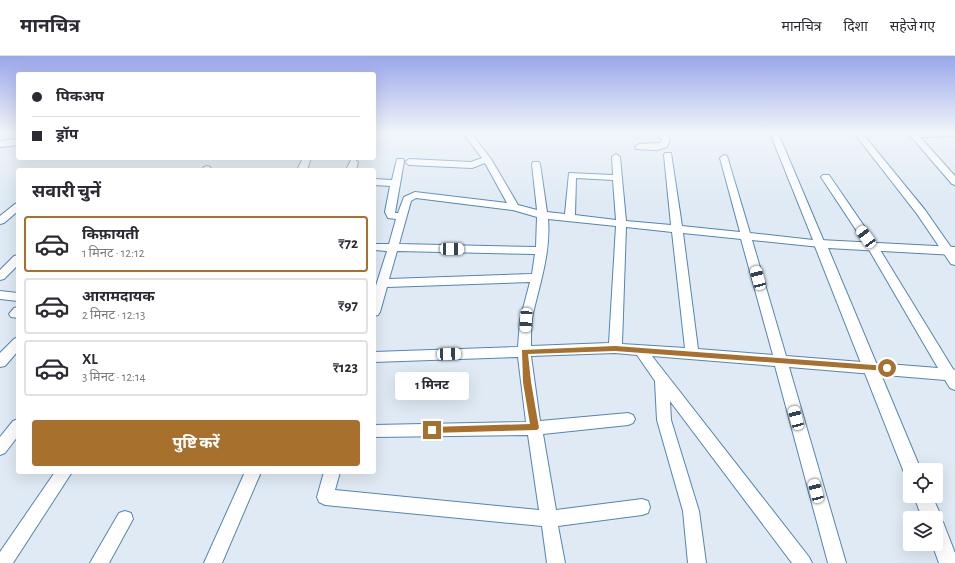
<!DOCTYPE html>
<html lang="hi">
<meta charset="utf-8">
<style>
:root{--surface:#fff;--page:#f2f2f3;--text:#2b2b33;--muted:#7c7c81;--line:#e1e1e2;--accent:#a7702c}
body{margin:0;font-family:"Alegreya Sans","Noto Sans Devanagari",sans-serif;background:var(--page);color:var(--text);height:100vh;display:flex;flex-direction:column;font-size:15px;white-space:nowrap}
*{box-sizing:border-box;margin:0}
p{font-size:13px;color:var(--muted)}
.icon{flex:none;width:22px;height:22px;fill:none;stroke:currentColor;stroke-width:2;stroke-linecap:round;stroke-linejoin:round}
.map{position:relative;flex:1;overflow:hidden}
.drawer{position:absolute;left:16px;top:112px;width:360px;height:306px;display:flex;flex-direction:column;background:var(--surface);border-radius:4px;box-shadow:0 4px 16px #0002}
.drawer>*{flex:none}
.hud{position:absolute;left:16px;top:16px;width:360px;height:88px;border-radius:4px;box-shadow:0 4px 16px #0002;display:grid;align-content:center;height:88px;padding:0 16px;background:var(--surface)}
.buttons{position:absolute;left:903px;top:407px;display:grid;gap:8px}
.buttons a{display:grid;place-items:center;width:40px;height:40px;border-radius:4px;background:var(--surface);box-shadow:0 4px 16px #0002;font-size:20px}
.end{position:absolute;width:18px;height:18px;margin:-9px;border:5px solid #a7702c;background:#fff;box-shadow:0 0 0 2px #fff}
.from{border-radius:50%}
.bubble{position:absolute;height:28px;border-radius:4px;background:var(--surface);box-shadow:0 4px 16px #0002;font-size:13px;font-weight:700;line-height:28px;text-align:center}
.car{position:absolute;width:12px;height:24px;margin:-12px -6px;border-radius:5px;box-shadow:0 0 3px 1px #0007;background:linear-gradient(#fff 24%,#345 0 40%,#fff 0 76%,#345 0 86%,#fff 0)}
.hud b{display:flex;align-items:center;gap:14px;height:38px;font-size:15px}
.hud b+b{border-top:1px solid var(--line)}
.hud i{width:10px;height:10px;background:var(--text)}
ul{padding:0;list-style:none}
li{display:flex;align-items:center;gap:12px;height:56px;margin:0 8px 6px;padding:0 8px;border:2px solid var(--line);border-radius:4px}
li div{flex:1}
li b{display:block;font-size:15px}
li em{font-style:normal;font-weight:700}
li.active{border-color:var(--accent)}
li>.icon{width:36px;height:36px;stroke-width:1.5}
h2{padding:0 16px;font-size:18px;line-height:48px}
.cta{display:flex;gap:8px;margin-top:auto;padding:8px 16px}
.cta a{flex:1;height:46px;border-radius:4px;background:var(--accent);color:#fff;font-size:16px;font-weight:700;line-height:46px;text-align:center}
header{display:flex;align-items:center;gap:24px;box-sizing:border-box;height:56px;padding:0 20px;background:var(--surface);border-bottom:1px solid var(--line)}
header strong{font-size:19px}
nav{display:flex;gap:22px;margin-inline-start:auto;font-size:14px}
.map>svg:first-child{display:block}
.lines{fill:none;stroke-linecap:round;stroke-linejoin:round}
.minor-casing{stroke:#5485b3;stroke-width:2}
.tertiary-casing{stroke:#5485b3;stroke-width:2}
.minor{fill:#fff;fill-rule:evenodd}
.tertiary{fill:#fff;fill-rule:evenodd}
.route{fill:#a7702c}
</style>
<header>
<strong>मानचित्र</strong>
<nav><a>मानचित्र</a><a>दिशा</a><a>सहेजे गए</a></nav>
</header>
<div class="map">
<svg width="955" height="507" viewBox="0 0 955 507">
<rect width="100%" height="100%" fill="#dfeaf4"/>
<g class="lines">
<g class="minor-casing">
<g id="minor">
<path d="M463,77H471L491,103L518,149L537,154L532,108L533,106H539L540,108L547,156L565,158L569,117L613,119L612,101L616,98L620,101L626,165L671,169L664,99L665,97H671L682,170L740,176L720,102L724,99L727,100L750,177L813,184L770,77H778L825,188L820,191L752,184L786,300L938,312L868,192L821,121L823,119H829L877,189L953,313L955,314V334L950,332L945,324L789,311L846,507H828L775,310L652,300L809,501L812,507H792L670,345L671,364L699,455L706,507H688L683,455L657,364L655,325L637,299L615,297L531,300L540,365L628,357L633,359L635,363L633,367L628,369L543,378L556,454L642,443L648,445L650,451L648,457L642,459L558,470L565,507H547L542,470L325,449L319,446L317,441L324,416H340L335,434L539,454L528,379L374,381V369L526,366L518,301L374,306V296L518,291L520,264L530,226L387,231L380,256L378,259L374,260V236L387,195L374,194V188H389L396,163L388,162L385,156L390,130L374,129V123L392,124L397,103H403L404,105L395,157H398L404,141L415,136L507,147L485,107L472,112L409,109L405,106L409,103L471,106L482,102ZM576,122L613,124L616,164L575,159ZM416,142L513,154L537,161L536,191L399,188L411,145ZM548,163L616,170L609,287L531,290C531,281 531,271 532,262C539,230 551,197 548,163ZM626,171L672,176L685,292L622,288ZM683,177L741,183L773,299L698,293ZM397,195L535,198L532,218L389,223Z"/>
<path d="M657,77H665L670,83L667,91L657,94L636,93L635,91L639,88L660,87L662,83Z"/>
<path d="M854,77H862L925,154L955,197V209L951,208L917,158Z"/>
<path d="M908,77H955V80L920,81L955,120V129L952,128Z"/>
<path d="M18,83V89L0,91V85Z"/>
<path d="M303,102H311L307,114H297Z"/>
<path d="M354,103L358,106L356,114H346L351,104Z"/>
<path d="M207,110L210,111L212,114H202L204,111Z"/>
<path d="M18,147V155L4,167L0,168V160L15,148Z"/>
<path d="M18,199V209L4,223L0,224V214L14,200Z"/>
<path d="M0,235L18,237V245L0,243Z"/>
<path d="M18,251V262L11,261L9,258L14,252Z"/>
<path d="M18,281V295L5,310L0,311V297L14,283Z"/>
<path d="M18,363V380L5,397L0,399V381L13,365Z"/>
<path d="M55,416H72L13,507H0V496Z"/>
<path d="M245,416H261L222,507H204Z"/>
<path d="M125,455L131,457L133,463L109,507H90L119,457Z"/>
</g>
</g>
<g class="tertiary-casing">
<g id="tertiary">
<path d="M820,184L955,191V199L828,192L921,414H910V422L906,420L903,414L814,188L816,185Z"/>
<path d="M914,440H932L942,462L940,465L943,466L955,497V507H939L932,488H936V462H922Z"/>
</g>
</g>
<use href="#minor" class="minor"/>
<use href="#tertiary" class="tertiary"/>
</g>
<linearGradient id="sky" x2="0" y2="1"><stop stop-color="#99a6ea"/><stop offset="0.52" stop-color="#f1f6fa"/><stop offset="1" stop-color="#f1f6fa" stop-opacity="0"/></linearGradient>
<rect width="955" height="148" fill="url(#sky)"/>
<path class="route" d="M615,290L887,310L890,312L887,315L615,295L528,298L531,326L539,372L537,374L432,377L428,374L432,371L530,368L523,326L522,294Z"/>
</svg>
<div class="buttons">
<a><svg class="icon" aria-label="locate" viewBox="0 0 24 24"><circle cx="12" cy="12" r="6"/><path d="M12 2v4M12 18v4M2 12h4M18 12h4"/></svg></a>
<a><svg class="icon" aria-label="layers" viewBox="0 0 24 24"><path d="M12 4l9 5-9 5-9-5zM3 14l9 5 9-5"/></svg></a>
</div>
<i class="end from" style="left:887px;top:312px"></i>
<i class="end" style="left:432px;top:374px"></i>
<div class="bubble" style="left:395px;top:316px;width:74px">1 मिनट</div>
<i class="car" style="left:866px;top:181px;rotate:324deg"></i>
<i class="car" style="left:452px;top:193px;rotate:91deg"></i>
<i class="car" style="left:758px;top:222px;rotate:345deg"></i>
<i class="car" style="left:526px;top:264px;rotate:183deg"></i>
<i class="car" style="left:449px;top:298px;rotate:88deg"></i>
<i class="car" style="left:796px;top:362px;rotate:345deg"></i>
<i class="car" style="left:816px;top:435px;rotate:345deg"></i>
<div class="hud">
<b><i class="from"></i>पिकअप</b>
<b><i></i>ड्रॉप</b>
</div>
<section class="drawer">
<h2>सवारी चुनें</h2>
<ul>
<li class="active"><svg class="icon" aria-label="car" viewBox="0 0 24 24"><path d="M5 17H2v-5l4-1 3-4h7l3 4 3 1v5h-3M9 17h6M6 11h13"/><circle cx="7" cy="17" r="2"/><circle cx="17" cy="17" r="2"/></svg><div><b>किफ़ायती</b><p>1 मिनट · 12:12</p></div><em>₹72</em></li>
<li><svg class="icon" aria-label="car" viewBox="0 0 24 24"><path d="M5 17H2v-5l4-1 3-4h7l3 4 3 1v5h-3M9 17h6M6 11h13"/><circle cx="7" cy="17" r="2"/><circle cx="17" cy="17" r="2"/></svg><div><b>आरामदायक</b><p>2 मिनट · 12:13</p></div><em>₹97</em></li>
<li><svg class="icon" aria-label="car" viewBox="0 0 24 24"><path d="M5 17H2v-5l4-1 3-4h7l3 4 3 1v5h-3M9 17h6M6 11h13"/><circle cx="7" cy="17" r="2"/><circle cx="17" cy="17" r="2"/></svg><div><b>XL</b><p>3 मिनट · 12:14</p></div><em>₹123</em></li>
</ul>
<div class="cta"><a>पुष्टि करें</a></div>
</section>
</div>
